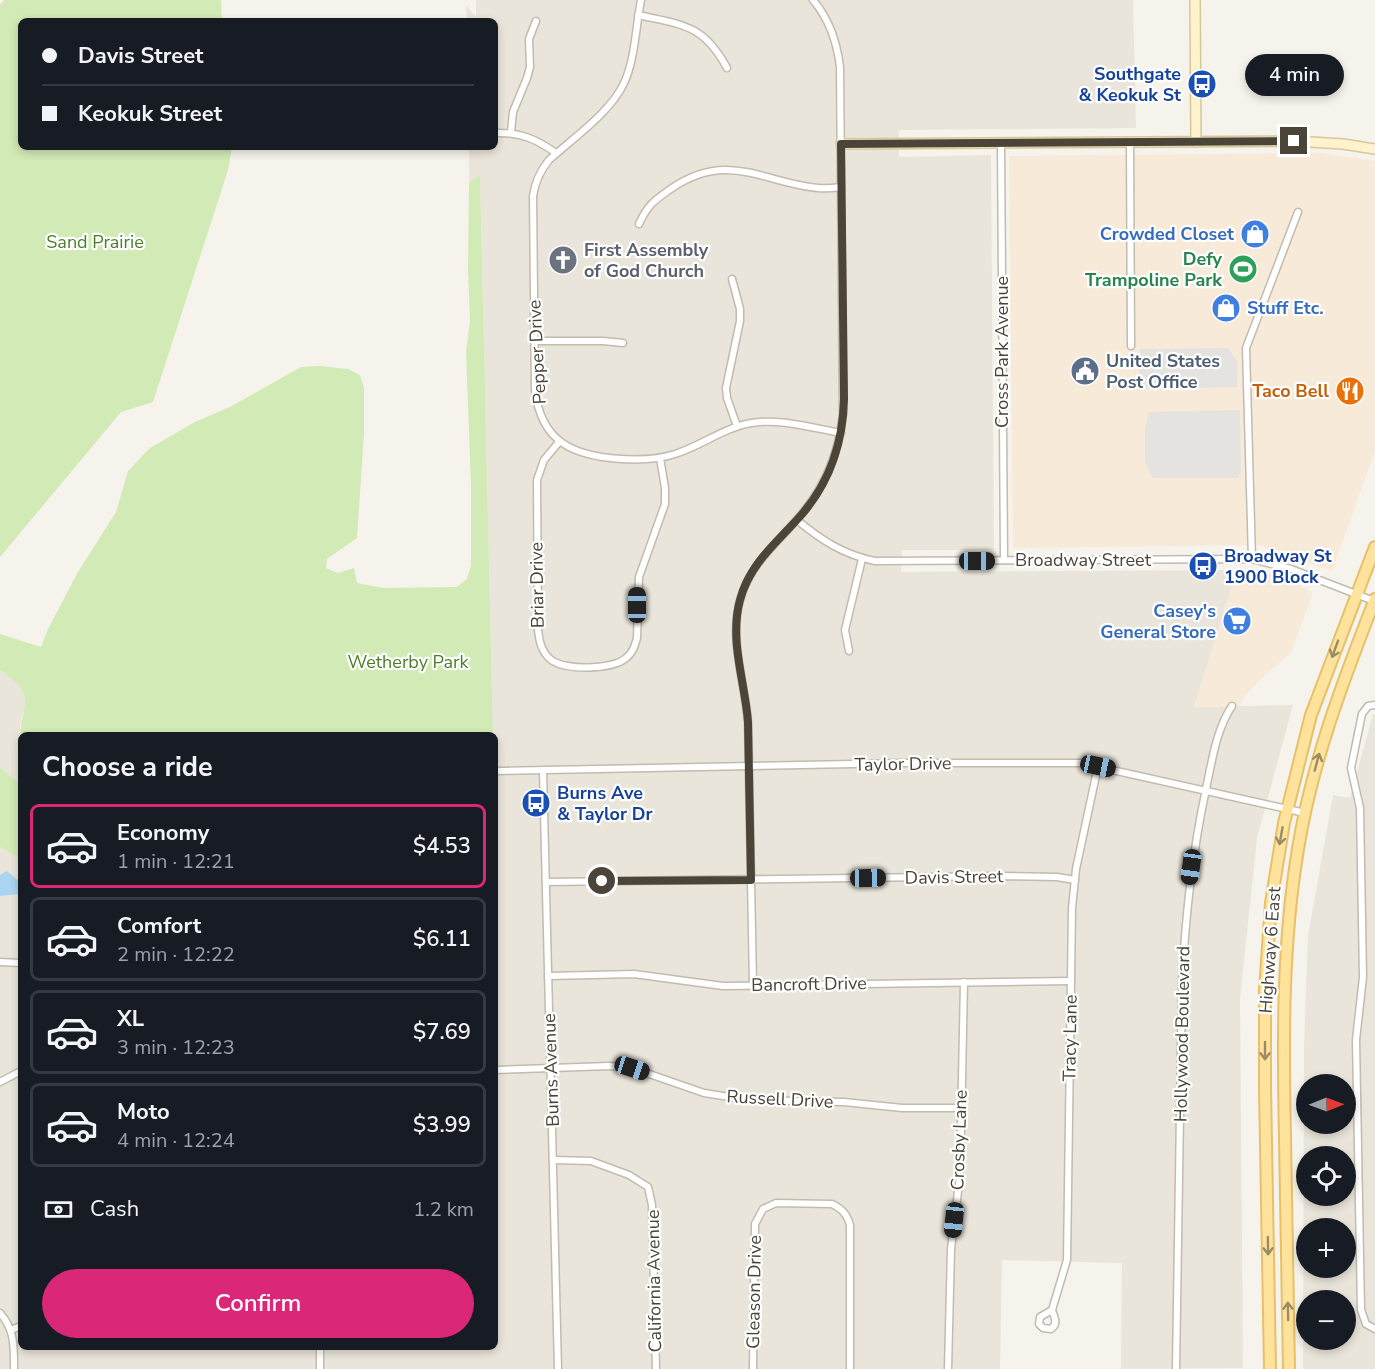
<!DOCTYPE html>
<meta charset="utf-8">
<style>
:root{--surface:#171b24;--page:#242831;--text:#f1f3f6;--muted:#9ea1a6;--line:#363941;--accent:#db2777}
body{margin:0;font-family:"Nunito Sans",sans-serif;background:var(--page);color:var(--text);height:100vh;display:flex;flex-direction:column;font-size:22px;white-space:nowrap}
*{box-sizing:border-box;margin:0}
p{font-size:20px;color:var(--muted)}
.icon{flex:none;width:33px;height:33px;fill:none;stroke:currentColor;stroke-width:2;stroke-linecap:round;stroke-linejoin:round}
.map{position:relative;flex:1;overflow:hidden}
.details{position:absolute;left:18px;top:732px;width:480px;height:618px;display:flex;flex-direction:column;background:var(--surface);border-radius:9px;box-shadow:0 3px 9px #0003}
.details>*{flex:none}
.guide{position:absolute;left:18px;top:18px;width:480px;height:132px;border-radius:9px;box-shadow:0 3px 9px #0003;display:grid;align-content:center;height:132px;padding:0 24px;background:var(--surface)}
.needle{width:39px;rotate:89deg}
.fabs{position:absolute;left:1296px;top:1074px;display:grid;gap:12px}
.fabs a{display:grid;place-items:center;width:60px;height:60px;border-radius:50%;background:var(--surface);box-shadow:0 3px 9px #0003;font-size:30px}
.end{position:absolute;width:27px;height:27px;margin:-14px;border:8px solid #4b4439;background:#fff;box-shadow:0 0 0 3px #fff}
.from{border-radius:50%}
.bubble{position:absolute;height:42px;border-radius:21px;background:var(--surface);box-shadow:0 3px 9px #0003;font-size:20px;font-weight:600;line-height:42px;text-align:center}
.car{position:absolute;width:18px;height:36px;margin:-18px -9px;border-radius:8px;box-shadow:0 0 4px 2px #0007;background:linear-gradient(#222 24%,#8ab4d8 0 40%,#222 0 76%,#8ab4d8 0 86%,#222 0)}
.guide b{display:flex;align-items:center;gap:21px;height:57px;font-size:22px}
.guide b+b{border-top:2px solid var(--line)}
.guide i{width:15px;height:15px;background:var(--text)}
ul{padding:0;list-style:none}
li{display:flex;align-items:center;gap:18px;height:84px;margin:0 12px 9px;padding:0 12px;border:3px solid var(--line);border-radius:9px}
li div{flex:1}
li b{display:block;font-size:22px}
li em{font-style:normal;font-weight:600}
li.on{border-color:var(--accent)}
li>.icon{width:54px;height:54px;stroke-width:1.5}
h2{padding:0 24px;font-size:27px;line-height:72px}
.pay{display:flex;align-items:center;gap:15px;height:66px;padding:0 24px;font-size:22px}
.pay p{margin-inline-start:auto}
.button{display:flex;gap:12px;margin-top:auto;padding:12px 24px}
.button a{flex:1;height:69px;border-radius:36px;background:var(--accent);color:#fff;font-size:24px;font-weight:600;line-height:69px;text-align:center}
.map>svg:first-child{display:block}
.residential{fill:#eae5da;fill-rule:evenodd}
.commercial{fill:#f7ead8}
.green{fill:#d2eab5}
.parking{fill:#e5e3e0}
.water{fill:#a9d4f2}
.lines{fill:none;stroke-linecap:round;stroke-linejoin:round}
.street-casing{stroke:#c2bbae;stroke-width:9}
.secondary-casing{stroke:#d6c79b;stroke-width:12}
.primary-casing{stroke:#e6c16a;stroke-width:14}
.street{stroke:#fff;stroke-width:6}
.secondary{stroke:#fff3cd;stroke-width:9}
.primary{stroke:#ffe39c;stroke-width:10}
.oneway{stroke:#9c8c66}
.route{stroke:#4b4439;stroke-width:8}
.labels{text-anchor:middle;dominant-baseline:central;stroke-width:4.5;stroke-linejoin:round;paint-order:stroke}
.transit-label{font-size:18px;font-weight:bold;fill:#164399;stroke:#fff;text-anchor:start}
.shop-label{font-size:18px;font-weight:bold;fill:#366cbe;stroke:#fff;text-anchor:end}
.park-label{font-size:18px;fill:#4a7f2a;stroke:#fff}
.worship-label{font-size:18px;font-weight:bold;fill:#5b616d;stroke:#fff;text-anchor:start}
.leisure-label{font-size:18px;font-weight:bold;fill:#27864d;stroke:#fff;text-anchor:end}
.street-label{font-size:18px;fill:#4b4439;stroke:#fff}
.service-label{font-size:18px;font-weight:bold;fill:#4e5e75;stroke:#fff;text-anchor:start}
.food-label{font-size:18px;font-weight:bold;fill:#c56008;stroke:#fff;text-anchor:end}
</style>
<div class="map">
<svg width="1375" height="1369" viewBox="0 0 1375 1369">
<rect width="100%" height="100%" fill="#f6f3ec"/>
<g class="residential">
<path d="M476,0H1133L1136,128L899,130V157L991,155L994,550H902L901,572L1237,570L1194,707L1293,705L1257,838L1240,999L1243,1368L1121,1369L1122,1263L1002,1260L1000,1369H0V847L21,859V1347H495V735H493L480,176L469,183V147H495V21H467L466,5L476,17Z"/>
<path d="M0,670L18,682L26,694L25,707L21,719L20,731L21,784L0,768Z"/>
<path d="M1373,714H1375V1369H1303L1304,1046L1308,936L1333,795L1350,798ZM1306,1084H1346V1124H1306ZM1306,1156H1346V1196H1306ZM1306,1228H1346V1268H1306ZM1306,1300H1346V1340H1306Z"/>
</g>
<g class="commercial">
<path d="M1320,153L1375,161V451L1332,571L1258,545L1013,548L1009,156Z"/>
<path d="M1237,570L1265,573L1306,588L1313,593L1291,653L1264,676L1243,698L1240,706L1194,707Z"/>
</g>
<g class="green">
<path d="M4,0H221L222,21H21V147H232L228,170L153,402L121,412L0,557V5Z"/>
<path d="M480,175L493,735H21V745C17,703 43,699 0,670V634L41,647L48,629L78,572L116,512L128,471L150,448L195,422L230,407L301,367L320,366L348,369L360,375L364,388V434L357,538L327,559L326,568L338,573L354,568L357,583L383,588L457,587L467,579L471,565V484L466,352L470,320L468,271L469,183Z"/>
<path d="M0,768L21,784V859L0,847Z"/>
</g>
<g class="parking">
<path d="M1228,348L1238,362L1237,387L1143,389L1139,374L1140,349Z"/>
<path d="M1240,410L1241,471L1238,478H1153L1145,462V428L1149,412Z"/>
</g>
<path class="water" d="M7,871L21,883V891L18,894L0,896V875Z"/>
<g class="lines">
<g class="street-casing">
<g id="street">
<path d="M641,0C636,25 635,60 624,83C611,112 573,138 549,160C540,171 535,182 533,196L535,390C541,442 573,456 621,459C639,460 657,460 675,454C701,446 723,428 751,423C780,418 812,428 841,433"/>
<path d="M638,15C683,25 703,24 727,68"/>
<path d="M511,132L513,112L527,78L530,67L529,39L536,21"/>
<path d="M495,133C520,132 536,139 556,153"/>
<path d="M1130,142L1131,346"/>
<path d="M1001,143L1004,560"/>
<path d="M639,224C648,204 655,200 672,188C728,150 764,183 818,188C826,189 834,188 841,187"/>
<path d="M732,279L740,309V321L726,388L727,398L737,426"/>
<path d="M535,341H603L623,343"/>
<path d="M559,442L544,460L537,480L538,629C539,640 541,651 550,659C564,671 613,670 626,658C633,653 635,645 637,638L639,577L665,504V488L660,458"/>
<path d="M797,520C821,540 844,555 875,561L1252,559L1291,569L1374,601"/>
<path d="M1252,559L1246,348L1298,212"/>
<path d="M849,651L845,630L862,559"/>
<path d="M1375,705L1368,706L1362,714L1351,768L1360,808L1363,977L1356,1040L1361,1310L1366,1324L1375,1329"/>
<path d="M495,771L904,763H1081L1305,813"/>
<path d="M543,771L558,1369"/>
<path d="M546,882L1001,876L1057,877L1075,880"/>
<path d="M0,962L21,963"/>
<path d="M548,976L634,974L723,986L1071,981"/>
<path d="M753,985L748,722C745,683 730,643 739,604C748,563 780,542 804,511C827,483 839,450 843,414L840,67C837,42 830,20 813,0"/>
<path d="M495,1070L609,1066L632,1068L704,1093L749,1100L844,1102L902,1108H961"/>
<path d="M0,1082L21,1071"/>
<path d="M553,1160L591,1161L629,1175L648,1187L652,1205L656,1369"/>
<path d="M1052,1310L1067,1260L1072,908L1076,869L1098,766"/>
<path d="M1052,1310C1054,1317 1059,1323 1051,1329L1043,1328L1039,1324L1040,1317Z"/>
<path d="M0,1313C15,1330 14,1347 14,1369"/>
<path d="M11,1330L21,1326"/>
<path d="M320,1347V1369"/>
<path d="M753,1369L755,1224L763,1209L776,1203L832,1204C842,1209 847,1214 850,1225V1369"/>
<path d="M948,1369L951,1249L960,1175L964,982"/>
<path d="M1176,1369L1182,985C1185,919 1192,854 1206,789C1212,761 1216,730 1232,706"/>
</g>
</g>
<g class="secondary-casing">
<g id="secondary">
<path d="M1195,0L1196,142"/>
<path d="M841,144L1294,141L1343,144L1375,149"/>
</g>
</g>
<g class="primary-casing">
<g id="primary">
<path d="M1270,1369L1265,1087V990L1271,903L1284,823L1311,715L1375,547"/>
<path d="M1289,1369C1288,1292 1286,1215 1285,1138C1283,1041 1282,945 1298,849C1312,762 1343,681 1375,599"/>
</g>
</g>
<use href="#street" class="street"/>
<use href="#secondary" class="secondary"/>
<use href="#primary" class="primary"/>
</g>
<defs><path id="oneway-shaft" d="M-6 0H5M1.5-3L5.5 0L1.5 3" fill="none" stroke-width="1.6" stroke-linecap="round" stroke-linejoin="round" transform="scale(1.5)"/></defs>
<g class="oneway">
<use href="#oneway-shaft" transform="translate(1335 649) rotate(110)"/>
<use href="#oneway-shaft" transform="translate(1317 762) rotate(-75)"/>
<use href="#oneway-shaft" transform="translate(1281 836) rotate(100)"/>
<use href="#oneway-shaft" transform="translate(1265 1051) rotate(90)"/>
<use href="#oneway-shaft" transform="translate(1268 1246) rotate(89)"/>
<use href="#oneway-shaft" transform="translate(1288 1311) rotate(-91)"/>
</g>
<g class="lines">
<path class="route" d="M602,881L751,880L748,722C745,682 729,640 740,600C750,562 779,541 803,513C830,481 843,441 844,399L841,144L1294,141"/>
</g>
<defs>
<g id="bus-disc" transform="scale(1.5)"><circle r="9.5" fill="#1a4fb4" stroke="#fff"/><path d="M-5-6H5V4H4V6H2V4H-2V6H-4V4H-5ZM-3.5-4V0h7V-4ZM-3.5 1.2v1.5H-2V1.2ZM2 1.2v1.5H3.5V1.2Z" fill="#fff"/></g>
<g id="shop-disc" transform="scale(1.5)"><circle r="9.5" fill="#3f7fe0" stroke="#fff"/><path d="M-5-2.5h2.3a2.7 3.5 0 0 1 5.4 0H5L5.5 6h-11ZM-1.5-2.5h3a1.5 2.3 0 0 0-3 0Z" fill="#fff"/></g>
<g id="church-disc" transform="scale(1.5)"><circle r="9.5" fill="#6b7280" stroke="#fff"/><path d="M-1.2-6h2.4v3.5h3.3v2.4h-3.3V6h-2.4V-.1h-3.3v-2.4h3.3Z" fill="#fff"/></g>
<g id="stadium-disc" transform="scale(1.5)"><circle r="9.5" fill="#2e9e5b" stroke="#fff"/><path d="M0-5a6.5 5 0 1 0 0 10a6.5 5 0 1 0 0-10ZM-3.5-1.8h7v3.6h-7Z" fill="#fff"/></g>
<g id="civic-disc" transform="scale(1.5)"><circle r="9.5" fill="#5c6f8a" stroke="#fff"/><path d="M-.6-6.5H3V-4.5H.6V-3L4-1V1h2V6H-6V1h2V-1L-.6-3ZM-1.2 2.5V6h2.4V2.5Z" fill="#fff"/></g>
<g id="restaurant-disc" transform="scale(1.5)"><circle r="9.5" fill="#e8710a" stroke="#fff"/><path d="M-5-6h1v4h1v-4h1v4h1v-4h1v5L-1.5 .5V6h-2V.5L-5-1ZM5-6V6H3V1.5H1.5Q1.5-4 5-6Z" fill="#fff"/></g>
<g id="supermarket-disc" transform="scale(1.5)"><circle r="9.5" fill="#3f7fe0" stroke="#fff"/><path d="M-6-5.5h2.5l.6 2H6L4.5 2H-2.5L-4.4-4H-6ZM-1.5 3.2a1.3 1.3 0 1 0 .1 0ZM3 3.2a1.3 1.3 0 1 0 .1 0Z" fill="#fff"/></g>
</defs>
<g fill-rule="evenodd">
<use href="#bus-disc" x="1202" y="84"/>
<use href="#shop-disc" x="1255" y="234"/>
<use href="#church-disc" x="563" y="260"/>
<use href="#stadium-disc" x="1243" y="269"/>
<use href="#shop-disc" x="1226" y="308"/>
<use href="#civic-disc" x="1085" y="371"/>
<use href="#restaurant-disc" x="1350" y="391"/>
<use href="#bus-disc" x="1203" y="566"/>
<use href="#supermarket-disc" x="1237" y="621"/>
<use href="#bus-disc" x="536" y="803"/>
</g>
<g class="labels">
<g class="transit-label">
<text x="1181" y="74" text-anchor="end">Southgate<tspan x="1181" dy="21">&amp; Keokuk St</tspan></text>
<text x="1224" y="556">Broadway St<tspan x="1224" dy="21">1900 Block</tspan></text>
<text x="557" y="793">Burns Ave<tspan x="557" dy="21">&amp; Taylor Dr</tspan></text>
</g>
<g class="shop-label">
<text x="1234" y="234">Crowded Closet</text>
<text x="1247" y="308" text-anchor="start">Stuff Etc.</text>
<text x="1216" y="611">Casey's<tspan x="1216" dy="21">General Store</tspan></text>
</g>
<g class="park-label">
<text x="95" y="242">Sand Prairie</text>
<text x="408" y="662">Wetherby Park</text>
</g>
<g class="worship-label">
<text x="584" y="250">First Assembly<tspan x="584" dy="21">of God Church</tspan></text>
</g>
<g class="leisure-label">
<text x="1222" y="259">Defy<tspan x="1222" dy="21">Trampoline Park</tspan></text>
</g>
<g class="street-label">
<text transform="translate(537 352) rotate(-93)">Pepper Drive</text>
<text transform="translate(1002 352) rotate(-90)">Cross Park Avenue</text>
<text x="1083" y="560">Broadway Street</text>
<text transform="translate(537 585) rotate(-91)">Briar Drive</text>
<text transform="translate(903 764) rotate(-1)">Taylor Drive</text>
<text transform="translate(954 877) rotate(-1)">Davis Street</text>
<text transform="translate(1270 950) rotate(-86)">Highway 6 East</text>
<text transform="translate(809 984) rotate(-1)">Bancroft Drive</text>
<text transform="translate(1182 1034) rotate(-89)">Hollywood Boulevard</text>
<text transform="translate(1070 1038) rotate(-89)">Tracy Lane</text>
<text transform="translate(551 1070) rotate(-92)">Burns Avenue</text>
<text transform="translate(780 1099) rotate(3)">Russell Drive</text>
<text transform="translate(959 1140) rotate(-88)">Crosby Lane</text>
<text transform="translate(654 1281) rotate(-91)">California Avenue</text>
<text transform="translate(754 1292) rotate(-89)">Gleason Drive</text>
</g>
<g class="service-label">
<text x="1106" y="361">United States<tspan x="1106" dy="21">Post Office</tspan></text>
</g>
<g class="food-label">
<text x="1329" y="391">Taco Bell</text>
</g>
</g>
</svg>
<div class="fabs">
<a><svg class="needle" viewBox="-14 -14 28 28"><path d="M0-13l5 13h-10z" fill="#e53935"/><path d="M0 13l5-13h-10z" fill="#9ea1a6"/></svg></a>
<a><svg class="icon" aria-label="locate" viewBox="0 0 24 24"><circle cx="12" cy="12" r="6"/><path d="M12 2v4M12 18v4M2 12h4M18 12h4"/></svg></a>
<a>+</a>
<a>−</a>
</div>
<i class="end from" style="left:602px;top:881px"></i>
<i class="end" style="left:1294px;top:141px"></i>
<div class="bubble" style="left:1245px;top:54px;width:99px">4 min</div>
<i class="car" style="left:977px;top:561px;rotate:90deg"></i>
<i class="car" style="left:637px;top:605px;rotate:0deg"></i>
<i class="car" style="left:1098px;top:766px;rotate:102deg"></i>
<i class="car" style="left:1191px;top:867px;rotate:188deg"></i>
<i class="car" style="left:868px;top:878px;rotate:89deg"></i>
<i class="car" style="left:632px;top:1068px;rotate:108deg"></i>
<i class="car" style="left:954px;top:1220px;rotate:186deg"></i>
<div class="guide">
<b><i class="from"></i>Davis Street</b>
<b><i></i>Keokuk Street</b>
</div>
<section class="details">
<h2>Choose a ride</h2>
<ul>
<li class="on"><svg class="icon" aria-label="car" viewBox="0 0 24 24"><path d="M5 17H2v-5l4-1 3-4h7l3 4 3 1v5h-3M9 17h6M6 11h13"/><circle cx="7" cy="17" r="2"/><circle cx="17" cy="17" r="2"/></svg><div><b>Economy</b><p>1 min · 12:21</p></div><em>$4.53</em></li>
<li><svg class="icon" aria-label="car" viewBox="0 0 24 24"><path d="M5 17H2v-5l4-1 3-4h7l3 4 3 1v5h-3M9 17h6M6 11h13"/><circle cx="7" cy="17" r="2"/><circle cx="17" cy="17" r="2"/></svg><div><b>Comfort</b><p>2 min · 12:22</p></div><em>$6.11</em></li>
<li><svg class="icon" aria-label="car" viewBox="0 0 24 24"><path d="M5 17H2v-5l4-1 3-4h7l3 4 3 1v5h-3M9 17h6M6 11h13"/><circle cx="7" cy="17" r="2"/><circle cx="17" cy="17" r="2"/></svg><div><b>XL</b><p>3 min · 12:23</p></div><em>$7.69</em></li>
<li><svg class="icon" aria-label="car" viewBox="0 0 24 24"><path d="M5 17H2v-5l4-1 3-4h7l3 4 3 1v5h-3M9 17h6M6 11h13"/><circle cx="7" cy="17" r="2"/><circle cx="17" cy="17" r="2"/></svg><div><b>Moto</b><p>4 min · 12:24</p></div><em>$3.99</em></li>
</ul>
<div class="pay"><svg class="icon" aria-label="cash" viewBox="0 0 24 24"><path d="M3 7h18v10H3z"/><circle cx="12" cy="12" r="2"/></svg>Cash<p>1.2 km</p></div>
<div class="button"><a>Confirm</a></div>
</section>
</div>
